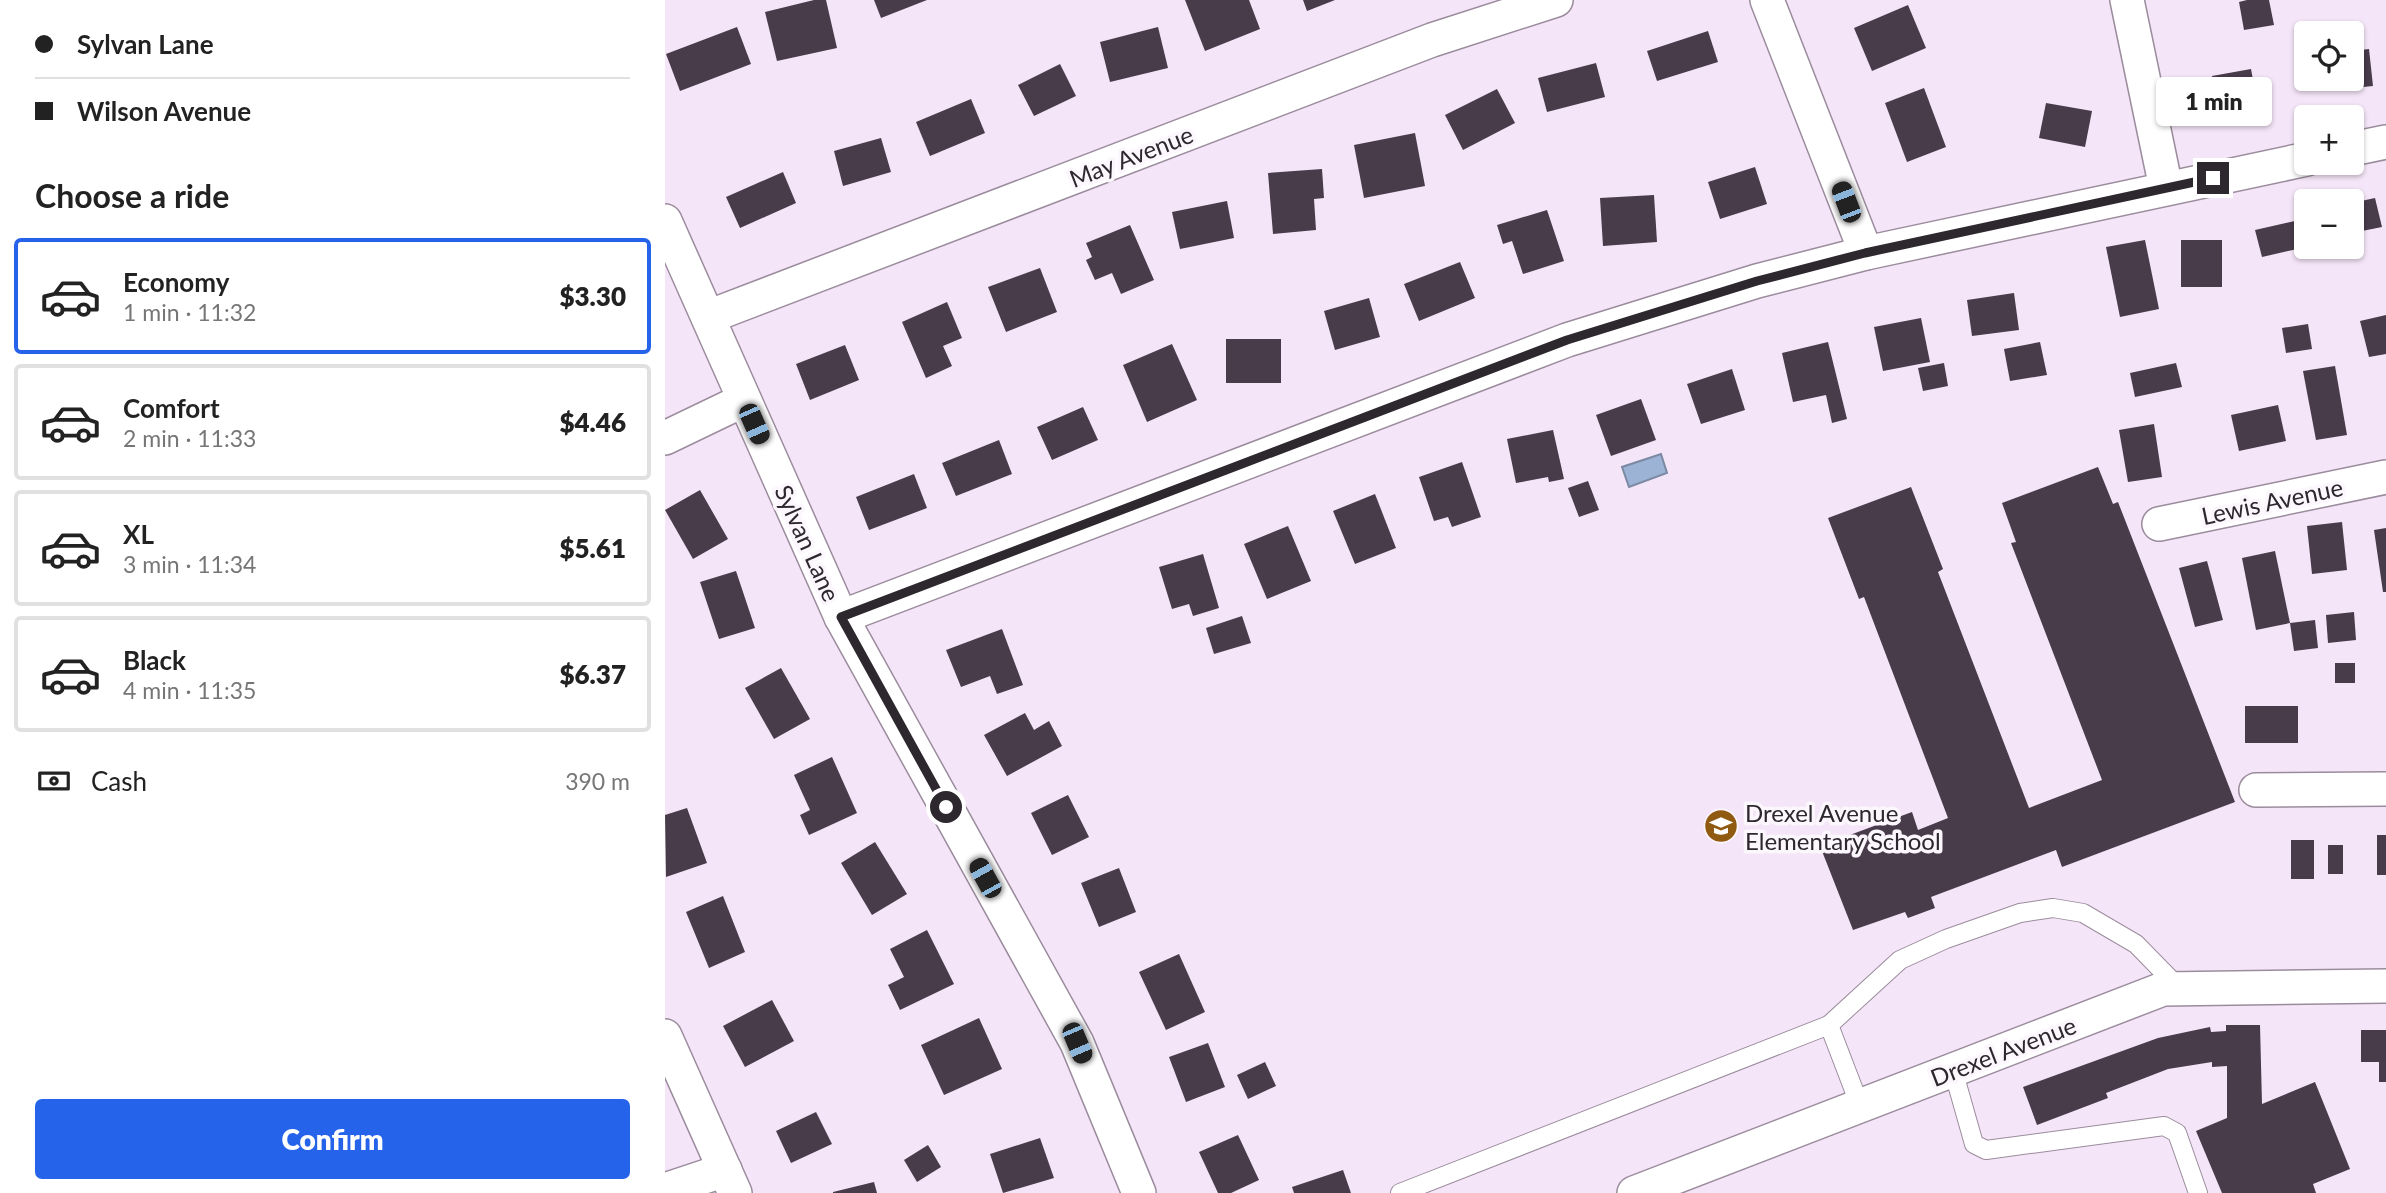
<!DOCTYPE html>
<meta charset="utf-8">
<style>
:root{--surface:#fff;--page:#f6f6f6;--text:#222;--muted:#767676;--line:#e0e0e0;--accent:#2563eb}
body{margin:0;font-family:Lato,sans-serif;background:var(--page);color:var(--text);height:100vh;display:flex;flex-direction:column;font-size:26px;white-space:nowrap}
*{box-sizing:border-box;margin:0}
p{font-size:23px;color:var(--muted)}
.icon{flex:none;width:38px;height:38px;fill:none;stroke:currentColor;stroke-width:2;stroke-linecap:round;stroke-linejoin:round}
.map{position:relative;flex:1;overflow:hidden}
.details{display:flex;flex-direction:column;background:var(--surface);width:665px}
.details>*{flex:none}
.hud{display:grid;align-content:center;height:154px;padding:0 35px;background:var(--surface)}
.tools{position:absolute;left:1629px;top:21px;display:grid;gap:14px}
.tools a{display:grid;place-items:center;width:70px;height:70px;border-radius:7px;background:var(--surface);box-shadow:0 2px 5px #0004;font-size:35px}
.end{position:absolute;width:32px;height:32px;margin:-16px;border:9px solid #2d272e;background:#fff;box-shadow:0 0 0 4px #fff}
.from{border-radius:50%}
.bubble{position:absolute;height:49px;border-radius:7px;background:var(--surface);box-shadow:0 2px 5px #0004;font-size:23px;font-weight:800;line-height:49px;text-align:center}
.car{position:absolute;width:21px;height:42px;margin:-21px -10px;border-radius:9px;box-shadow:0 0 5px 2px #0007;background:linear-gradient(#222 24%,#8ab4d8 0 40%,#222 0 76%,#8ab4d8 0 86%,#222 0)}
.hud b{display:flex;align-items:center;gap:24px;height:66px;font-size:26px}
.hud b+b{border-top:2px solid var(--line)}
.hud i{width:18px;height:18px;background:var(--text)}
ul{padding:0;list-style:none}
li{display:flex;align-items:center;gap:21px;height:116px;margin:0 14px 10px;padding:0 21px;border:4px solid var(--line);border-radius:7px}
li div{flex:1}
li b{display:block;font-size:26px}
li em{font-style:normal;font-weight:800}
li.current{border-color:var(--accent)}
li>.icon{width:63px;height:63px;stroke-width:1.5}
h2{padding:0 35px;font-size:32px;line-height:84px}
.pay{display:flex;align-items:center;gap:18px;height:77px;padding:0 35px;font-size:26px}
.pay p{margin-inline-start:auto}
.action{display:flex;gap:14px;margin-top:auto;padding:14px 35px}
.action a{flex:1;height:80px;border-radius:7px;background:var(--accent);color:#fff;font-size:28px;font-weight:800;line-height:80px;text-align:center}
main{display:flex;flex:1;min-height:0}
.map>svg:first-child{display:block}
.water{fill:#9cb3d5;stroke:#7b89a3;stroke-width:2}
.building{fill:#483b4a}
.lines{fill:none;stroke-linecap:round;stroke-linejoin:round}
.service-casing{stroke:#9b8c9d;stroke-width:20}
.minor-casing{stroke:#9b8c9d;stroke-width:36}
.service{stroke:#fff;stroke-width:18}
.minor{stroke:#fff;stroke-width:33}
.route{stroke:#2d272e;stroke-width:9}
.labels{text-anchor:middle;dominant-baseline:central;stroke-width:7;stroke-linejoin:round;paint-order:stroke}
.street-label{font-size:24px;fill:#2d272e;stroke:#fcf6fd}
.poi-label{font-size:24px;fill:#2d272e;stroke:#fcf6fd;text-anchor:start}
</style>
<main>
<section class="details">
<div class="hud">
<b><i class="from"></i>Sylvan Lane</b>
<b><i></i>Wilson Avenue</b>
</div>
<h2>Choose a ride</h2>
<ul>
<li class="current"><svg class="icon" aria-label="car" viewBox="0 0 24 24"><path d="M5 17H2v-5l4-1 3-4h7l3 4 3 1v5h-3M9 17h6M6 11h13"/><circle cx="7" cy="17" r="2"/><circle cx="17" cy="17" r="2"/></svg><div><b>Economy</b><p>1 min · 11:32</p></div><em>$3.30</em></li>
<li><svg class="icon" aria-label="car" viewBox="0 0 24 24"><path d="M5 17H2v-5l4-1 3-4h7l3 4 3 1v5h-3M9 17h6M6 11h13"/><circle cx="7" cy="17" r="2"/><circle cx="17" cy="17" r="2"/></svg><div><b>Comfort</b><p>2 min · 11:33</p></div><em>$4.46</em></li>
<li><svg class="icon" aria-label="car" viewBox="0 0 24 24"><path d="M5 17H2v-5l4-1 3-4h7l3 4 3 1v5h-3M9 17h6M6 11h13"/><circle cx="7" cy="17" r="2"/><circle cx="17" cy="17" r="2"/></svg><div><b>XL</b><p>3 min · 11:34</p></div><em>$5.61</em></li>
<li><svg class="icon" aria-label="car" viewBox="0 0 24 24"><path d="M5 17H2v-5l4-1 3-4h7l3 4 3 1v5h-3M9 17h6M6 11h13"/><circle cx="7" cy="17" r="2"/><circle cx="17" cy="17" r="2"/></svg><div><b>Black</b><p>4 min · 11:35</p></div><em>$6.37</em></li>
</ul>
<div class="pay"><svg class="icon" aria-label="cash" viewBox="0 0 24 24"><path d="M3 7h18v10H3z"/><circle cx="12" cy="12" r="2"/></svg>Cash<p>390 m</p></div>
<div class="action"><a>Confirm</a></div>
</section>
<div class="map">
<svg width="1721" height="1193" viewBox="0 0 1721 1193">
<rect width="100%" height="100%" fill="#f5e5f8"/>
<path class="water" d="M996,454L1002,473L964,487L957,467Z"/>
<g class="building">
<path d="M149,0H161L172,48L112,61L100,12Z"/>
<path d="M209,0H262L216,18Z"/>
<path d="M520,0H584L595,29L540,51Z"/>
<path d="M638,0H670L642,11Z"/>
<path d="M1582,0H1604L1609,25L1579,30L1574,2Z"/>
<path d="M1243,5L1261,48L1207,71L1189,28Z"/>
<path d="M72,27L86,64L15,91L1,54Z"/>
<path d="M493,27L503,68L445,82L435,42Z"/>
<path d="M1043,31L1053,62L992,81L982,51Z"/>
<path d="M1704,49L1708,86L1658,91L1657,79H1687V51Z"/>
<path d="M931,63L940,97L882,112L873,78Z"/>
<path d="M395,64L411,96L369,116L353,85Z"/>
<path d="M1586,69L1593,106L1554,113L1547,76Z"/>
<path d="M1259,88L1281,147L1242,162L1220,103Z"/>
<path d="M832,89L850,123L798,150L780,115Z"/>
<path d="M306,99L320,133L265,156L251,122Z"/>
<path d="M1381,103L1427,111L1420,147L1374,138Z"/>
<path d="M750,133L760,186L699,198L689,145Z"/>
<path d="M216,138L226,172L178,186L169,151Z"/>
<path d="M1090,167L1102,204L1055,219L1043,182Z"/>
<path d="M657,169L659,198L649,199L651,230L608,234L603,173Z"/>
<path d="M118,172L131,203L75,228L61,197Z"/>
<path d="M989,195L992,242L938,246L935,198Z"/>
<path d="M1710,198L1717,227L1687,233V203Z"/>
<path d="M562,201L569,238L515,249L507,212Z"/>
<path d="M882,210L899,261L858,274L847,241L838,244L832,225Z"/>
<path d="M1634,220L1641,247L1597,257L1590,230Z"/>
<path d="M465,225L489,280L456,294L447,273L430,280L421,260L427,257L421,243Z"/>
<path d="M1480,240L1494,309L1455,317L1441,247Z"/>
<rect x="1516" y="240" width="41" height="47"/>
<path d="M795,262L810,298L754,321L739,284Z"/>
<path d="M375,268L392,312L341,332L323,287Z"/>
<path d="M1349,293L1354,330L1307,336L1302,300Z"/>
<path d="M704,298L715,337L670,350L659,311Z"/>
<path d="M282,302L297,338L278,346L287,366L261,378L237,322Z"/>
<path d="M1721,315V354L1704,357L1695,321Z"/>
<path d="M1256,318L1265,362L1218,371L1209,327Z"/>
<path d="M1643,324L1647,349L1621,353L1617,328Z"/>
<rect x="561" y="339" width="55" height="44"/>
<path d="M1163,342L1182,419L1167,423L1161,395L1128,402L1117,353Z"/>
<path d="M1375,342L1382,375L1345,381L1339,349Z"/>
<path d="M507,344L532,400L482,422L458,365Z"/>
<path d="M180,345L194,380L145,400L131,364Z"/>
<path d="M1279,363L1283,386L1258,391L1253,368Z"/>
<path d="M1511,363L1517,387L1470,397L1465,373Z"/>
<path d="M1670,366L1682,435L1651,440L1638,371Z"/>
<path d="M1067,369L1080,410L1036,424L1022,384Z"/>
<path d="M976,399L991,440L946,456L931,415Z"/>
<path d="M1613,405L1621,441L1574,451L1566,415Z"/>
<path d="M418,407L433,440L387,460L372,427Z"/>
<path d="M1489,424L1497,477L1463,482L1454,430Z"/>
<path d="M888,430L899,479L884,482L883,477L851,483L842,439Z"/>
<path d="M334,440L347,474L291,496L277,463Z"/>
<path d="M797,462L816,517L787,527L783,517L769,521L754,477Z"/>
<path d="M1433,467L1448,504L1453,502L1570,802L1397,867L1391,850L1266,897L1270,908L1243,918L1240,912L1188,930L1155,846L1247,812L1253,830L1283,818L1199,597L1194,599L1163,518L1246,487L1278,569L1273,572L1364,808L1437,780L1346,543L1351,542L1337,503Z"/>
<path d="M249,474L262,508L204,530L191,497Z"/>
<path d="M923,481L934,510L914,517L903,488Z"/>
<path d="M35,490L63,539L28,559L0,510Z"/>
<path d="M710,494L731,548L690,564L668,511Z"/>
<path d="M1677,522L1682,570L1647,574L1642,526Z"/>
<path d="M623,526L646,581L602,599L579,544Z"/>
<path d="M1721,528V592H1718L1709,530Z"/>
<path d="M1610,551L1625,623L1591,630L1577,558Z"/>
<path d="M538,554L554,608L528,616L524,604L507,609L494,567Z"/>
<path d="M1542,561L1558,620L1530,627L1514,568Z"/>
<path d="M71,571L90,628L54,639L35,582Z"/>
<path d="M1689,612L1691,640L1663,643L1661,615Z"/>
<path d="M577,616L586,643L549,654L541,628Z"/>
<path d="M1650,620L1653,648L1629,651L1625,623Z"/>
<path d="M337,629L358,685L332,694L325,676L296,687L281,650Z"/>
<rect x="1670" y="663" width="20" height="20"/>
<path d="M116,668L145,719L109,739L80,688Z"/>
<rect x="1580" y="706" width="53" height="37"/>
<path d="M360,713L369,730L384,721L397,746L342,776L319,735Z"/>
<path d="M167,757L192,813L144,835L135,815L145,810L129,775Z"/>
<path d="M403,795L424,837L387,855L366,813Z"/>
<path d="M22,808L42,863L1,877L0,815Z"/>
<rect x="1712" y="835" width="9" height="40"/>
<rect x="1626" y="840" width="23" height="39"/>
<path d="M210,842L242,894L207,915L176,863Z"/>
<rect x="1663" y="845" width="15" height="29"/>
<path d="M454,868L471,912L434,927L416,883Z"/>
<path d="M58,896L80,952L44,968L21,912Z"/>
<path d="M262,930L289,984L235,1010L223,985L239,977L225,949Z"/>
<path d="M514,954L540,1012L501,1030L474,972Z"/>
<path d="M107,1000L129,1041L80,1067L58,1026Z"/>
<path d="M314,1018L337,1069L279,1095L256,1045Z"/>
<path d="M1561,1025H1595L1597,1104L1650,1082L1685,1169L1648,1184L1651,1193H1557L1531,1131L1562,1118V1066L1547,1067V1062L1503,1069L1441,1093L1443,1098L1372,1125L1358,1087L1493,1038L1545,1027L1546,1032L1561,1031Z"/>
<path d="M1696,1030H1721V1082H1714V1062H1696Z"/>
<path d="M543,1043L560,1087L521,1102L504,1057Z"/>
<path d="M600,1062L611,1086L583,1099L572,1075Z"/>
<path d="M151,1112L167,1144L126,1163L111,1131Z"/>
<path d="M573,1135L594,1180L566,1193H553L534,1152Z"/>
<path d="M375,1138L389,1178L338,1193L325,1154Z"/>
<path d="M263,1145L276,1167L252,1182L239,1160Z"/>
<path d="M678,1170L686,1193H629L627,1187Z"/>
<path d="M209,1182L212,1193H168V1192Z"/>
</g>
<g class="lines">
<g class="service-casing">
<g id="service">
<path d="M1164,1025L1235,960L1281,939L1355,913L1388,908L1418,913L1471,944L1515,989"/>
<path d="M1288,1070L1309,1144L1321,1150L1499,1126L1512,1133L1533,1193"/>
<path d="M735,1193L1164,1025L1195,1106"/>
</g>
</g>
<g class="minor-casing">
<g id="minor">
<path d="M1102,0L1201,253"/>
<path d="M1462,0L1501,188"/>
<path d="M1687,149L1721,142"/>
<path d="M0,221L176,617L412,1043L474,1193"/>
<path d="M43,317L767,40L891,0"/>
<path d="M0,438L79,400"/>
<path d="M1494,524L1721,477"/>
<path d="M176,617L902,340L1092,281L1201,253L1642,159"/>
<path d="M1591,790L1721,789"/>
<path d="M0,1036L70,1193"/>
<path d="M0,1190L60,1170"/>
<path d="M969,1193L1498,989L1721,986"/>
</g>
</g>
<use href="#service" class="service"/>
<use href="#minor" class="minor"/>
</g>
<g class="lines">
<path class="route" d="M281,807L176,617L902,340L1092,281L1200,253L1548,178"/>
</g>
<defs>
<g id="school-disc" transform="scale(1.75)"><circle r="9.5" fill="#915a11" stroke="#fcf6fd"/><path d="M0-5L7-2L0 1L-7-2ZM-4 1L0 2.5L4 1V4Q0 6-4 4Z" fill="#fff"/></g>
</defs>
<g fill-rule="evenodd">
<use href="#school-disc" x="1056" y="826"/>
</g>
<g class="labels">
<g class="street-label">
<text transform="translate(466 156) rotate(-21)">May Avenue</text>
<text transform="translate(1607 501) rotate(-12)">Lewis Avenue</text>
<text transform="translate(143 543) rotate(66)">Sylvan Lane</text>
<text transform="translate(1338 1051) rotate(-21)">Drexel Avenue</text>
</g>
<g class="poi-label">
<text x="1080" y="812">Drexel Avenue<tspan x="1080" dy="28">Elementary School</tspan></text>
</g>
</g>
</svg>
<div class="tools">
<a><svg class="icon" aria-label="locate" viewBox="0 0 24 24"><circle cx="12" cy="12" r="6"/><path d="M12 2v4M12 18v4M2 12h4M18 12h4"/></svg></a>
<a>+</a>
<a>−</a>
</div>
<i class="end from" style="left:281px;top:807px"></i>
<i class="end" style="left:1548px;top:178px"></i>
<div class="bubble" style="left:1491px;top:77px;width:116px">1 min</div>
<i class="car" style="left:1181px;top:202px;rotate:339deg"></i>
<i class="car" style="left:89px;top:424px;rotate:156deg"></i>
<i class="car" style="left:320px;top:878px;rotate:331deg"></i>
<i class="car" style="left:412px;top:1043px;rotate:157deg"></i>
</div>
</main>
